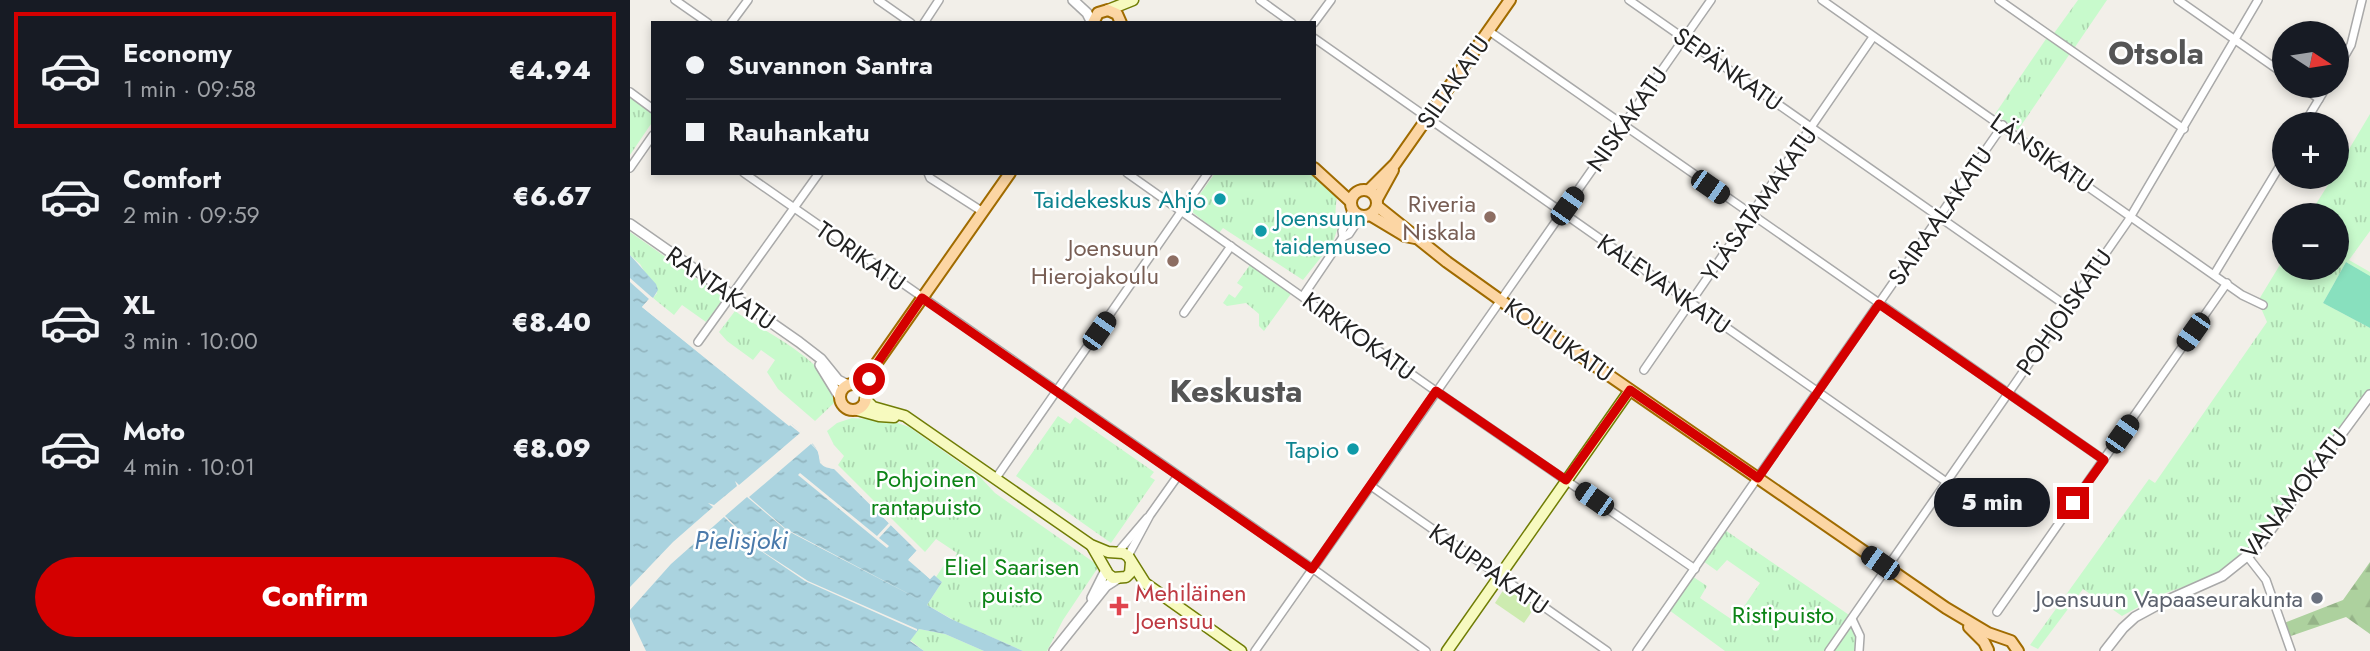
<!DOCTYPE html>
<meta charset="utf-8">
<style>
:root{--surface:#171b24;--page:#242831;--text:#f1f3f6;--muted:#9ea1a6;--line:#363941;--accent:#d40000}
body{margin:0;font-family:Jost,sans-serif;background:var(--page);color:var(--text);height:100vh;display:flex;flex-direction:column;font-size:26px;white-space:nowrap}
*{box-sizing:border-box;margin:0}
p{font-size:23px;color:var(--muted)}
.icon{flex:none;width:38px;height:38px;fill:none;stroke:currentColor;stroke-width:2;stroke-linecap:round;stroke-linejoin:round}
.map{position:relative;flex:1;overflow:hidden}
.sheet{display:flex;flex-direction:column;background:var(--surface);width:630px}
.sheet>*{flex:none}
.top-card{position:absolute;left:21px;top:21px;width:665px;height:154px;border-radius:0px;box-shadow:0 4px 10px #0003;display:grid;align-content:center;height:154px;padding:0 35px;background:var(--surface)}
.needle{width:46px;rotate:102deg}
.controls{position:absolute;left:1642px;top:21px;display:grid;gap:14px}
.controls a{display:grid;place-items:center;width:77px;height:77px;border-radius:50%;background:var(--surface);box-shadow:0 4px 10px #0003;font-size:35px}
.end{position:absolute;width:32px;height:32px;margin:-16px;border:9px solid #d40000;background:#fff;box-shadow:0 0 0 4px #fff}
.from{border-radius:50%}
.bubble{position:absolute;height:49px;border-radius:24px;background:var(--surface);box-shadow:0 4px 10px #0003;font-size:23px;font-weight:800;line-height:49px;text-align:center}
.car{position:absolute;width:21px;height:42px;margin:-21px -10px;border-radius:9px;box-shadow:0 0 5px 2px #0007;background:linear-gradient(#222 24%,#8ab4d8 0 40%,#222 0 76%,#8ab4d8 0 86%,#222 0)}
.top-card b{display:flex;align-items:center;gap:24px;height:66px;font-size:26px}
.top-card b+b{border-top:2px solid var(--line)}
.top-card i{width:18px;height:18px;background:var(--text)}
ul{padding:12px 0 0;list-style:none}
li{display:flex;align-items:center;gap:21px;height:116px;margin:0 14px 10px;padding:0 21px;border:4px solid transparent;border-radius:0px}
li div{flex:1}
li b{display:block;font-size:26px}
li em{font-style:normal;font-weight:800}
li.selected{border-color:var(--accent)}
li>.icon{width:63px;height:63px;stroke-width:1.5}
.primary-button{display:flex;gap:14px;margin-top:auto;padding:14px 35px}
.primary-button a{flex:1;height:80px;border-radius:42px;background:var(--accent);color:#fff;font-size:28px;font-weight:800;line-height:80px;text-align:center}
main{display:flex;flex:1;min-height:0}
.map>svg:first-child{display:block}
.grass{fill:#cdebb0}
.forest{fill:url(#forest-firs)}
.park{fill:url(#park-tufts)}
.pitch{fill:#88e0be}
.water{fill:url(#water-ripples)}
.pier{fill:#f2efe9}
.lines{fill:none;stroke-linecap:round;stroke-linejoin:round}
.minor-casing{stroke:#a9a9a9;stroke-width:10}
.tertiary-casing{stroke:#a9a9a9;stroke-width:12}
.secondary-casing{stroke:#707d05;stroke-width:13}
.primary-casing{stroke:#a06b00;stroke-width:14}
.minor{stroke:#fff;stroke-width:7}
.tertiary{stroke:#fff;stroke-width:9}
.secondary{stroke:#f7fabf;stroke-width:10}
.primary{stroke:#fcd6a4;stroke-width:10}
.route{stroke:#d40000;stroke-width:9}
.culture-dot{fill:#0f9aa8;stroke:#fff;stroke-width:2.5}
.education-dot{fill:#8d6e63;stroke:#fff;stroke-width:2.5}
.worship-dot{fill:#6b7280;stroke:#fff;stroke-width:2.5}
.health-dot{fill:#e0444e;stroke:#fff;stroke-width:2.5}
.labels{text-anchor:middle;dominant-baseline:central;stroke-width:5;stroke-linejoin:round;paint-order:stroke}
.street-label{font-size:24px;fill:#222;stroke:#fff}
.culture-label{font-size:24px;fill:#0d838f;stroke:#fff;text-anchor:end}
.education-label{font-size:24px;fill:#785e54;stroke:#fff;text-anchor:end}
.park-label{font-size:24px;fill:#0c8416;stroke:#fff}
.health-label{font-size:24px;fill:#be3a42;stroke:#fff;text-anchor:start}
.worship-label{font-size:24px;fill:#5b616d;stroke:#fff;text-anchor:end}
.water-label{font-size:26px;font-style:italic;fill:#4a7aab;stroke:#fff}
.district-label{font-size:32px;font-weight:bold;fill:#555;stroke:#fff}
</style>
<main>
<section class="sheet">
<ul>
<li class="selected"><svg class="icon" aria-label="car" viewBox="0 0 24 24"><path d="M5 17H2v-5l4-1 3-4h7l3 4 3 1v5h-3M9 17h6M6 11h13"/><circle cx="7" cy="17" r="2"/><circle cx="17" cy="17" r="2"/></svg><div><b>Economy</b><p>1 min · 09:58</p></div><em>€4.94</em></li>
<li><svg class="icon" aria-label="car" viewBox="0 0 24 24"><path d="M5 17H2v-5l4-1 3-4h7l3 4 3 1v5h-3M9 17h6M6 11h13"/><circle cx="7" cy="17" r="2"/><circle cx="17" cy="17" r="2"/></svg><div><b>Comfort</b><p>2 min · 09:59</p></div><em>€6.67</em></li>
<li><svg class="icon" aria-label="car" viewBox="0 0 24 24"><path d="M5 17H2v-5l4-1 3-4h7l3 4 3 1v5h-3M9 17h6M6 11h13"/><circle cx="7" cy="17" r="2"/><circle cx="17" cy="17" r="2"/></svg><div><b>XL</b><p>3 min · 10:00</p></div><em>€8.40</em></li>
<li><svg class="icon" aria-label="car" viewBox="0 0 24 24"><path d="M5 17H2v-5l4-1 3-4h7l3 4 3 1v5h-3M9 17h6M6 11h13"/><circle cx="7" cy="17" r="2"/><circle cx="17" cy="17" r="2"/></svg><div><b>Moto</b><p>4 min · 10:01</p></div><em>€8.09</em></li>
</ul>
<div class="primary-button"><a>Confirm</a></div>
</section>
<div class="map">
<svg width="1740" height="651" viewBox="0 0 1740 651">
<defs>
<pattern id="forest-firs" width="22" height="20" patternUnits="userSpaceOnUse" patternTransform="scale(1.75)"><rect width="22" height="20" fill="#add19e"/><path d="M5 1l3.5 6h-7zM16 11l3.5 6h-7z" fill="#95b388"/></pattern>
<pattern id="park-tufts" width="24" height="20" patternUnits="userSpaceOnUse" patternTransform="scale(1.75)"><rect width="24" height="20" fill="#c8facc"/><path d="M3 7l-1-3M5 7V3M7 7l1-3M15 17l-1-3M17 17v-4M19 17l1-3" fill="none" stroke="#acd6af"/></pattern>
<pattern id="water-ripples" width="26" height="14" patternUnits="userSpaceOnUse" patternTransform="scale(1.75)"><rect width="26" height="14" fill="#aad3df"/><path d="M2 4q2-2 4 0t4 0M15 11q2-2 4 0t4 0" fill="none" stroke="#92b5bf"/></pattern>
</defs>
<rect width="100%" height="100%" fill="#f2efe9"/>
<path class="grass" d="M877,589L905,607L894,623L865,603L872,592Z"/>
<path class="forest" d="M1740,562V634L1716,617L1658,637L1654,623L1713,600Z"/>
<g class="park">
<path d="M1448,0H1477L1443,50L1422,36Z"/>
<path d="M1418,36L1441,52L1388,130L1365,114Z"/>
<path d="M0,95L23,112V121L0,155Z"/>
<path d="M1740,114V231L1719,260L1740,272V276L1716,262L1693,303L1740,328V389L1631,537L1616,553L1590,574L1530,595L1492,616L1453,589L1408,649L1400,645L1519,479L1525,483L1637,322L1628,301L1654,258V268H1706V215H1679L1703,177H1706V171Z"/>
<path d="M585,173H682L707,191L705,218L708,227L703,242L673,280L593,228L589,233L561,211L563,204Z"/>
<path d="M0,232L94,298L76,322L52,305L44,315L23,298L27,293L10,264L0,255Z"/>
<path d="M622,262L663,291L634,331L629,326V314L616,303L597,306L593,303L599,294L605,298L613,287L607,283Z"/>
<path d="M105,311C132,331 206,364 205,402L185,421L148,389L137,372L145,360L131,350L123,360L97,341L89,332Z"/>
<path d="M428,416L440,424L445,417L524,472L520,477L525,480L481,543L386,476Z"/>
<path d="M222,418L262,421L279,427L350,477L365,493L469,566L433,620L417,651H393L327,622L297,605L312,582L306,577L314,565L320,564L327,553L306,539L295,552L208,465L214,456L204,445L197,431L207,423Z"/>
<path d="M1095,530L1225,619L1232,651H1095L1039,610L1062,576L1077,586L1070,598L1104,621L1130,583L1097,560L1087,571L1073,561Z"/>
<path d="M289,629L315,634L354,651H294L280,640Z"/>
</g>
<path class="pitch" d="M1716,262L1740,276V328L1693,303Z"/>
<path class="water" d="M0,255L26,284L28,290L23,298L21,297L12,307L159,426L162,424C169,432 183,441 187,450C193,462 186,466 204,469L287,551L279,559L300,579L304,575L312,582L297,605L321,619L393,651H354L315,634L289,629L280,641L294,651H16L0,617Z"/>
<path class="pier" d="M0,278L25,300L17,306L159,422H164L162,424L171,432L173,431L184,442L182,444L189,451L191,463L195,467L205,468L288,551L283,556V559L304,575L300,579L278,560L287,550L261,525L249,538L259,546L257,548L168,475L170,473L247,536L259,523L205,469L195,467L190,463L188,451L181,444L119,497L156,529L298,604L156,530L117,497L95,516L129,549L178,581L287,629V631L175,581L128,549L94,517L41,564L0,610V587L43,542L83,507L78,503L84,505L107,486L105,481L109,485L170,433L12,307L19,299L0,282Z"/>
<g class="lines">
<g class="minor-casing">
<g id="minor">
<path d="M45,0L78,23"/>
<path d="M248,0L281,23"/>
<path d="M630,0L662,23"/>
<path d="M999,0L1438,307"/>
<path d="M1192,0L1612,295L1633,305"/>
<path d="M1369,0L1554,129"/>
<path d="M1548,0L1654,74"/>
<path d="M101,23L118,0"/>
<path d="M294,23L309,0"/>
<path d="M684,23L701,0"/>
<path d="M859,31L1474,460"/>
<path d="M684,38L1315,481"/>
<path d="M1706,71L1721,45L1732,0"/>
<path d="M1671,86L1689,99"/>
<path d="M0,92L23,109"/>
<path d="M1674,124L1697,86"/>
<path d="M0,168L23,135"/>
<path d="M114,173L689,573L796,651"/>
<path d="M298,173L300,178L353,212"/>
<path d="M497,173L800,387L1065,569"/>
<path d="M713,237L712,231L722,210"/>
<path d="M1585,273L1654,159"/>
<path d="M673,296L713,237L719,234L731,216"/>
<path d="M554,313L601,246"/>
<path d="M68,342L189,173"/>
<path d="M1014,370L1243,37"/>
<path d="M366,478L578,173"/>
<path d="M741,486L977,651"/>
<path d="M488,552L517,518"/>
<path d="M498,556L520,515L547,477"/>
<path d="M1618,557L1636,580L1661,651"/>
<path d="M1367,612L1597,283"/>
<path d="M1222,619L1230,636L1229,651"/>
<path d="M625,651L1081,0"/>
<path d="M1007,651L1373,125"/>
<path d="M1199,651L1498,221L1628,0"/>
</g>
</g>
<g class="tertiary-casing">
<g id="tertiary">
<path d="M443,0L457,13L462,23"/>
<path d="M0,224L169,342L191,359L208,380L218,385"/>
<path d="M190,365L209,396"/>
<path d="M462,598L476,570"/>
<path d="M424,651L476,586L487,579"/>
<path d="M1475,651L1493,628L1505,617L1529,604L1592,576L1627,548L1740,395"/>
</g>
</g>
<g class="secondary-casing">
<g id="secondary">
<path d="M478,10L503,0"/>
<path d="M235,399L243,407L275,416L461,545L478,552L493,553L498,556L515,583L611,651"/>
<path d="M227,410L249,416L264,417"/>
<path d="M462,546L478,574L483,578L496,577L500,573L501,562"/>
<path d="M817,651L1000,390"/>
</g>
</g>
<g class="primary-casing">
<g id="primary">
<path d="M463,23L468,13L478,10L487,14L491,23"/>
<path d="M684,168L720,201"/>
<circle cx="734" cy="203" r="13"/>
<path d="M739,190L765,164L880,0"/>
<path d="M747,199L763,170"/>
<path d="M747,206L817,262L880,307L1316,608L1358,633L1381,641L1388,651"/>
<path d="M740,215L775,236L785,238"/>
<circle cx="223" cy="397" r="13"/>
<path d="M234,390L246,364L380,173"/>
<path d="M1339,627L1354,642L1358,650"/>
</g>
</g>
<use href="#minor" class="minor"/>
<use href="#tertiary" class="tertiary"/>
<use href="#secondary" class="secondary"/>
<use href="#primary" class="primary"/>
</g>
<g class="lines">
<path class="route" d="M239,379L246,365L292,298L682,569L806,391L936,480L1000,390L1128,478L1249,304L1474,460L1443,503"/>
</g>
<g class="culture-dot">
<circle cx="590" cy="199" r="7"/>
<circle cx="631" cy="231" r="7"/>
<circle cx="723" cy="449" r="7"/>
</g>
<g class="education-dot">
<circle cx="860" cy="217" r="7"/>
<circle cx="543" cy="261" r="7"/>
</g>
<circle class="worship-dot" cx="1687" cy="598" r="7"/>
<path class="health-dot" d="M485.5 595.5h7v7h7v7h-7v7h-7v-7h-7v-7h7z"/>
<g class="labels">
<g class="street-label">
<text transform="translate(1098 69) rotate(35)">SEPÄNKATU</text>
<text transform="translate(823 82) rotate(-55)">SILTAKATU</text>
<text transform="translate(997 119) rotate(-55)">NISKAKATU</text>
<text transform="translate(1412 153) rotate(35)">LÄNSIKATU</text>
<text transform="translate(1129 204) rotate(-55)">YLÄSATAMAKATU</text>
<text transform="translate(1310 216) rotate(-55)">SAIRAALAKATU</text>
<text transform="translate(231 256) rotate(35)">TORIKATU</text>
<text transform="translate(1034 284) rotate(35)">KALEVANKATU</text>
<text transform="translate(91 288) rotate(35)">RANTAKATU</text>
<text transform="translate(1434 312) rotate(-55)">POHJOISKATU</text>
<text transform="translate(729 336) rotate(36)">KIRKKOKATU</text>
<text transform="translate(929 340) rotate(35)">KOULUKATU</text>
<text transform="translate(1664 494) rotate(-52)">VANAMOKATU</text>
<text transform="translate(859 569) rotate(35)">KAUPPAKATU</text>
</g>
<g class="culture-label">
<text x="576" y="199">Taidekeskus Ahjo</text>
<text x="645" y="217" text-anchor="start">Joensuun<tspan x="645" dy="28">taidemuseo</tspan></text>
<text x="709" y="449">Tapio</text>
</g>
<g class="education-label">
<text x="846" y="203">Riveria<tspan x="846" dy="28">Niskala</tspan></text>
<text x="529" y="247">Joensuun<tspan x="529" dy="28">Hierojakoulu</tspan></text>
</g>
<g class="park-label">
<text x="296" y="478">Pohjoinen<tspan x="296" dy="28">rantapuisto</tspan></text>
<text x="382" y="566">Eliel Saarisen<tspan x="382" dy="28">puisto</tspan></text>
<text x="1153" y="614">Ristipuisto</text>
</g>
<g class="health-label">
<text x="505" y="592">Mehiläinen<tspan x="505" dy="28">Joensuu</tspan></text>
</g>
<g class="worship-label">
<text x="1673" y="598">Joensuun Vapaaseurakunta</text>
</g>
<g class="water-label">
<text x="111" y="540">Pielisjoki</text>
</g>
<g class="district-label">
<text x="1526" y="53">Otsola</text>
<text x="606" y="391">Keskusta</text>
</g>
</g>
</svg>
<div class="controls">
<a><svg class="needle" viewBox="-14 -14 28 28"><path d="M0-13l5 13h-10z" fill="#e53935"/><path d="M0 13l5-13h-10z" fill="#9ea1a6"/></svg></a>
<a>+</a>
<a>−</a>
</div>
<i class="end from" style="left:239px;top:379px"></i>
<i class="end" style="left:1443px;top:503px"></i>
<div class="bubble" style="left:1304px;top:478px;width:116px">5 min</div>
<i class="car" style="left:1080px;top:187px;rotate:125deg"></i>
<i class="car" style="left:937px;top:206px;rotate:35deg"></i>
<i class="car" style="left:469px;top:331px;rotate:35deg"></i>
<i class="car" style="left:1563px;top:332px;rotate:215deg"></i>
<i class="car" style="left:1492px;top:434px;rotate:35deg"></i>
<i class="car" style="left:964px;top:499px;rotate:305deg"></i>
<i class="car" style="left:1250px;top:563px;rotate:305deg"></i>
<div class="top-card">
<b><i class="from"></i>Suvannon Santra</b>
<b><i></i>Rauhankatu</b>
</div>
</div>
</main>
